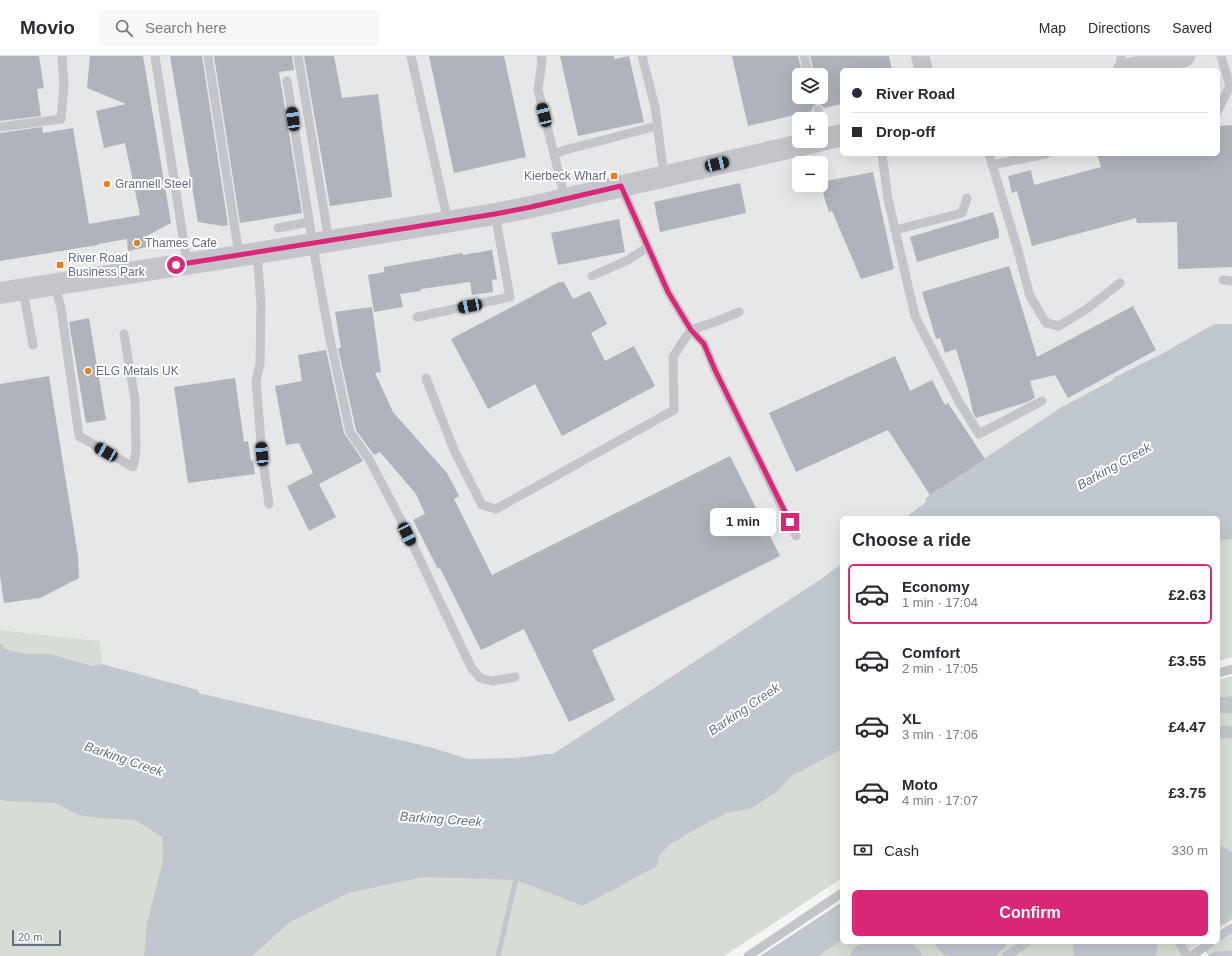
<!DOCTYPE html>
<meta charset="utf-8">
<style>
:root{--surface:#fff;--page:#f7f7f7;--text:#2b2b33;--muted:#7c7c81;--line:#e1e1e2;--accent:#db2777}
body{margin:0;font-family:Arial,sans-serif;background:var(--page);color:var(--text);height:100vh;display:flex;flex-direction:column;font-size:15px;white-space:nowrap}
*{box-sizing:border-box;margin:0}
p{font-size:13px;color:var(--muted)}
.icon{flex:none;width:22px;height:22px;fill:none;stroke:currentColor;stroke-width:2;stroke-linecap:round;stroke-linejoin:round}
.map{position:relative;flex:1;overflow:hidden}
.sheet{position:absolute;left:840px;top:460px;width:380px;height:428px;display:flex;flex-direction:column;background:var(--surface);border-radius:6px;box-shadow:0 4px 16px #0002}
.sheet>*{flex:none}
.banner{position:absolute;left:840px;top:12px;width:380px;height:88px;border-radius:6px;box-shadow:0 4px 16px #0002;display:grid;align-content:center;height:88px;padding:0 12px;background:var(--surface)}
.controls{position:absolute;left:792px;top:12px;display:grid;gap:8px}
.controls a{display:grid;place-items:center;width:36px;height:36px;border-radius:6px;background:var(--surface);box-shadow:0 4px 16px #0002;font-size:20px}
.scale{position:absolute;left:12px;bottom:10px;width:49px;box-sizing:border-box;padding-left:4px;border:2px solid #656e84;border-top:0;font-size:11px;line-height:14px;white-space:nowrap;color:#656e84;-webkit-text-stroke:3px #fff;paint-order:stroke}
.end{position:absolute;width:18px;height:18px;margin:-9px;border:5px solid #db2777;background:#fff;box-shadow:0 0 0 2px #fff}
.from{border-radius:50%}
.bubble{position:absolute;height:28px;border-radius:6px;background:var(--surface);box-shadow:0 4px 16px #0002;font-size:13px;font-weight:700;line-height:28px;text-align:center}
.car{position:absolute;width:12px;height:24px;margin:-12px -6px;border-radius:5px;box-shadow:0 0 3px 1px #0007;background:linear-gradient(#222 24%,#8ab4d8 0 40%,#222 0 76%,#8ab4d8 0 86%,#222 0)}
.banner b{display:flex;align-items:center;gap:14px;height:38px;font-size:15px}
.banner b+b{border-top:1px solid var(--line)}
.banner i{width:10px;height:10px;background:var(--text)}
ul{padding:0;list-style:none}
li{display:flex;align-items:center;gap:12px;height:60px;margin:0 8px 6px;padding:0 4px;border:2px solid transparent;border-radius:6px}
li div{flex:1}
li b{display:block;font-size:15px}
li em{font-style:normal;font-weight:700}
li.active{border-color:var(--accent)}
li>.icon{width:36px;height:36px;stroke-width:1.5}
h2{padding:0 12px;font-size:18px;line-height:48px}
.pay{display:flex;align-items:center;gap:10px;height:44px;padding:0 12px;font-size:15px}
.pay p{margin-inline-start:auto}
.primary-button{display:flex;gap:8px;margin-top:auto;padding:8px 12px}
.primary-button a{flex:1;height:46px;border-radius:6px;background:var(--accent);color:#fff;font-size:16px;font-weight:700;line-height:46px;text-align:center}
header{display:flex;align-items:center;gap:24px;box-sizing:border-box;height:56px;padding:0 20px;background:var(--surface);border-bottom:1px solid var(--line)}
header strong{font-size:19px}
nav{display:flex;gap:22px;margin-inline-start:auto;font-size:14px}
.search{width:280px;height:36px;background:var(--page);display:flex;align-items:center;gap:10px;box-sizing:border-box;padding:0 14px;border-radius:6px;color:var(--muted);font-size:15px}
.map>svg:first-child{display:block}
.built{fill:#e6e7e6;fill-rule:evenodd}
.green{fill:#d5ddd4}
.water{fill:#c1c7cf}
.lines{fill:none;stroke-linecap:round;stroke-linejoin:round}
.stream{stroke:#c1c7cf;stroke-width:5}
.building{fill:#afb3bb}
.service{stroke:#c3c5ca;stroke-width:9}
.minor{stroke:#c3c5ca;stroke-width:18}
.tertiary{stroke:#c3c5ca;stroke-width:22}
.route{stroke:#db2777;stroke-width:5}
.poi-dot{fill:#e28426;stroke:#fff;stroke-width:1.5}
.labels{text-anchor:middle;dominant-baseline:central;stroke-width:4;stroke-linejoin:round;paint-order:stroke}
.poi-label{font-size:12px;fill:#656e84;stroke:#fff;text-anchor:start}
.water-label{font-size:13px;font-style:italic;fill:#667587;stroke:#fff}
</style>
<header>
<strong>Movio</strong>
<div class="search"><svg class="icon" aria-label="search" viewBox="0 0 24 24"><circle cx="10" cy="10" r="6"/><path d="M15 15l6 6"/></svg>Search here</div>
<nav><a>Map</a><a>Directions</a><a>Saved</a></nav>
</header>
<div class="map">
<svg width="1232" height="900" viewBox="0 0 1232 900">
<rect width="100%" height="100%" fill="#f5f6f3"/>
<path class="built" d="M0,0H1232V268H1214L1165,296L1113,322L1114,324L1060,352L985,403L905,462H842V507L821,523L553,698H546L515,702L468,703L430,691L199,637L198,634L102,608L100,585L0,574ZM842,14H1218V98H842ZM799,19H821V41H799ZM799,63H821V85H799ZM799,107H821V129H799Z"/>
<g class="green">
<path d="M1232,447V601L1218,605V462H1161Z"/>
<path d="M0,574L100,585L102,608L93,610L50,598L0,615Z"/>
<path d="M1232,620V640L1218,641V624Z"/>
<path d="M842,647V822L724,900H0V696L206,770Z"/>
<path d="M1232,657V670H1218V658Z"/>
<path d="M1232,682V864L1218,874V683Z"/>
<path d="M1232,877V900H1210L1205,895Z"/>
<path d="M842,883V886H1201L1180,900H817Z"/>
</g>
<g class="water">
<path d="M1214,268H1232V483L1218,484V462H905L926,446L925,443L930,439L1060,352L1113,324V322L1165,296Z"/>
<path d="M842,507V693L790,721L779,734L752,752L727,757L701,770L669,789L659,800L657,810L583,850L516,824L423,821L348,837L290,866L252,900H144L147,867L163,805L162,781L135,764L101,762L78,759L55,747L5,745L0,743V587L7,594L26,598H50L93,610L102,608L198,634L199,637L430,691L468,703L515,702L546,698H553L821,523Z"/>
<path d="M1232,640V657L1218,658V641Z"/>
<path d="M1218,670H1232V682L1218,683Z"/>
<path d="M1218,788L1232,796V862L1223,868L1218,869Z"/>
<path d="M842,846V884L818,900H760Z"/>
<path d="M862,886H910L919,894L923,900H849L854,893Z"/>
<path d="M933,886H1008L1005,891L995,900H947L940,895Z"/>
<path d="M1072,886H1158L1156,900H1074Z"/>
</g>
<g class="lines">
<g class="stream">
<path d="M498,900L517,819"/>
<path d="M1211,900L1216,898L1232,897"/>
</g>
</g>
<g class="building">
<path d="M0,0H39L44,32L37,33L41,60L0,65Z"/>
<path d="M90,0H143L171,167L145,181L147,191L128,195L127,183L98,188V189L0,205V77L42,71L43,77L73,72L89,168L140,159L125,87L104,92L96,55L126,48L87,32Z"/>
<path d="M170,0H202L228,169L223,170L198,166Z"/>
<path d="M214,0H292L294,14L279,16L302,157L240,167Z"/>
<path d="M304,0H334L342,42L378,38L392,141L330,150Z"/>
<path d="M429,0H504L526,101L454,117Z"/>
<path d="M560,0H614V3L629,0L644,66L578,80Z"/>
<path d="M732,0H798L803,19H799V41H821V19H815L810,0H889L892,14H842V48L824,52L820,48H816L812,52V55L748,70Z"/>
<path d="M1232,69V211L1178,213L1177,166L1137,167L1136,162L1032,190L1017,135L1012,137L1008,120L1031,114L1034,129L1101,111L1097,98H1218V70Z"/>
<path d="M873,116L894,213L861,223L832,155L829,156L825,144L821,126Z"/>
<path d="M740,127L746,157L660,176L654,146Z"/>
<path d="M993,156L999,176V182L917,206L910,181Z"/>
<path d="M619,163L625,196L558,209L551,177Z"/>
<path d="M492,194L497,223L492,224L493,236L472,239L470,226L421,233V235L400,238L403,251L374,256L368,219L384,216V211L462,197L463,199Z"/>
<path d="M1009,210L1037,301L1133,250L1156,294L1068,342L1055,319L1030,325L1035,342L1027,346L976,362L973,357L968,333L956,293L945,297L940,282L936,283L922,236Z"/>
<path d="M559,226H564L573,243L590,235L607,268L591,277L605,305L634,290L655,330L562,380L535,328L488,353L451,283Z"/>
<path d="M372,251L381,316L375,317L393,356L447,417L459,440L454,443L492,519L730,400L780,500L592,594L615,644L569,666L524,573L481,594L440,512L438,513L413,464L425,458L416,438L380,396L374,399L356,374L338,292H341L335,256Z"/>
<path d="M89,262L106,364L86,367L69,266Z"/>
<path d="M326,294L344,377L363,405L319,428L336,461L309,475L287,430L313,417L299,387L286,389L275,330L302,325L298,299Z"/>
<path d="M895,300L910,335L932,324L945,349L948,347L985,403L930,439L888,374L796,416L769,357Z"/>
<path d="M49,320L78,500L79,522L40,542L4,547L0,519V328Z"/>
<path d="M235,322L244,386L248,385L251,405L253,404L255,418L188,427L174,331Z"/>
</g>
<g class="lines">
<g class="service">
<path d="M155,0L187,207"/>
<path d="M208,0L239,199"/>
<path d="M298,0L329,185"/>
<path d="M411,0L448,166"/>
<path d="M541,0L542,5L538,34L554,98L565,94L657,70"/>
<path d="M642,0L655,51L664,120"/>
<path d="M804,0L809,19"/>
<path d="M1121,0V14"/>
<path d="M1221,0L1230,30L1232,32"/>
<path d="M287,25L315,202L329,278L350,376L369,403L401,464L471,611L480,622L492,625L515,621"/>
<path d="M818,54L820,63"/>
<path d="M1218,54L1230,30"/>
<path d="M821,67L826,83"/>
<path d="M0,71L61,63L64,29L62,0"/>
<path d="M554,98L565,143"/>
<path d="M882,98L888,143L915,260L959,346L979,378L1042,345"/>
<path d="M989,98L1017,191L1030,240L1046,267L1059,270L1088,252L1120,227"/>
<path d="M992,109L1046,98"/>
<path d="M621,130L668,236L691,274L704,288L715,314L796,480"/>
<path d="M278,172L309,166"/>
<path d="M895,174L962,157L967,142"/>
<path d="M257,197L261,247L260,308L256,325L262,398L269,448"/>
<path d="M592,220L628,204L648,191"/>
<path d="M1223,224L1232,225"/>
<path d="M55,229L61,252L79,380L133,411L136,396L135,343L124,278"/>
<path d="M23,234L33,289"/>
<path d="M417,261L510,241L495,158"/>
<path d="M426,322L454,394L482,449L496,453L674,354L673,301L682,287L691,274L715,266L739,256"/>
<path d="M1218,617L1232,613"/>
<path d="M1218,881L1232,872"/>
<path d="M1179,886L1187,900"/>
<path d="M748,900L842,837"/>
<path d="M1006,900L1027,886"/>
<path d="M1191,900L1211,886"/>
</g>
<path class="minor" d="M920,0L924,14"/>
<g class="tertiary">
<path d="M1124,14L1184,0"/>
<path d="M821,84L842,79"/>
<path d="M0,237L257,197L495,158L531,151L818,85"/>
</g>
</g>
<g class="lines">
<path class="route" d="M176,209L495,158L531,151L621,130L668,236L691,274L704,288L715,314L790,466"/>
</g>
<g class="poi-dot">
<rect x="610" y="116" width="8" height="8" rx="2"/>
<circle cx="107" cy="128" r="4"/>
<circle cx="137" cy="187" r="4"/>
<rect x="56" y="205" width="8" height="8" rx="2"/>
<circle cx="88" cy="315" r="4"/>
</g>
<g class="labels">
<g class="poi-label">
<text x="606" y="120" text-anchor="end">Kierbeck Wharf</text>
<text x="115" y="128">Grannell Steel</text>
<text x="145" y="187">Thames Cafe</text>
<text x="68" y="202">River Road<tspan x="68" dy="14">Business Park</tspan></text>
<text x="96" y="315">ELG Metals UK</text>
</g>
<g class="water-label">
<text transform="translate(1114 410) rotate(-29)">Barking Creek</text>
<text transform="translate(744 653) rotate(-34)">Barking Creek</text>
<text transform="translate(124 703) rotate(19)">Barking Creek</text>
<text transform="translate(441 763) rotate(4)">Barking Creek</text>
</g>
</g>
</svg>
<div class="controls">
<a><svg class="icon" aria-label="layers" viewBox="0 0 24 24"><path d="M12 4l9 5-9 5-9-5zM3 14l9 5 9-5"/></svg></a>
<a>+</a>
<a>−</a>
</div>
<div class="scale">20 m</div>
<i class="end from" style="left:176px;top:209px"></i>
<i class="end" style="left:790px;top:466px"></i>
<div class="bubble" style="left:710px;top:452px;width:66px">1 min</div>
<i class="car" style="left:544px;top:59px;rotate:346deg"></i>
<i class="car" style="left:293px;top:63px;rotate:352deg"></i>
<i class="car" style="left:717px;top:108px;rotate:77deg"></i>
<i class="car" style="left:470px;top:250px;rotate:259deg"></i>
<i class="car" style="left:106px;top:396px;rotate:300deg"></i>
<i class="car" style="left:262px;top:398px;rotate:355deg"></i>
<i class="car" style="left:407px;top:478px;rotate:154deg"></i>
<div class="banner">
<b><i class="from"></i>River Road</b>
<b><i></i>Drop-off</b>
</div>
<section class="sheet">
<h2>Choose a ride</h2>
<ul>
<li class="active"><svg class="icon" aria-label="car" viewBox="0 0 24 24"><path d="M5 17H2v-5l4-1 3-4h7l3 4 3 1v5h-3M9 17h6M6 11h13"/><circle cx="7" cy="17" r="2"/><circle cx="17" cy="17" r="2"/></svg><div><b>Economy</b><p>1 min · 17:04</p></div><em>£2.63</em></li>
<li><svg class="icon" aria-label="car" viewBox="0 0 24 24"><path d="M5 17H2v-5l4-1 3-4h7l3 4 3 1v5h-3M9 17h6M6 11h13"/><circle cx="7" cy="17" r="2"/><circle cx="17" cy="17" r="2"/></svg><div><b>Comfort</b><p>2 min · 17:05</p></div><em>£3.55</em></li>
<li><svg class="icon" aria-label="car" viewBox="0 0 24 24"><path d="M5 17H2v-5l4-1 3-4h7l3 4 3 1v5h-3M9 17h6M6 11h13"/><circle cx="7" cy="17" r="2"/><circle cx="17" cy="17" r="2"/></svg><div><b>XL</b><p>3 min · 17:06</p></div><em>£4.47</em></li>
<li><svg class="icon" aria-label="car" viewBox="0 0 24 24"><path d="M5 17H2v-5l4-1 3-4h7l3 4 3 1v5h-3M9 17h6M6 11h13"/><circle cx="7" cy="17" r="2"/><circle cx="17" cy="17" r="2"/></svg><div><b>Moto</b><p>4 min · 17:07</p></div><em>£3.75</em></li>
</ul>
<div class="pay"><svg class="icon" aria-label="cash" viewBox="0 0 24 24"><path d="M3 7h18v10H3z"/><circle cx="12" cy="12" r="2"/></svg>Cash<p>330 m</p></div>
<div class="primary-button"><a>Confirm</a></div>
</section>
</div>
